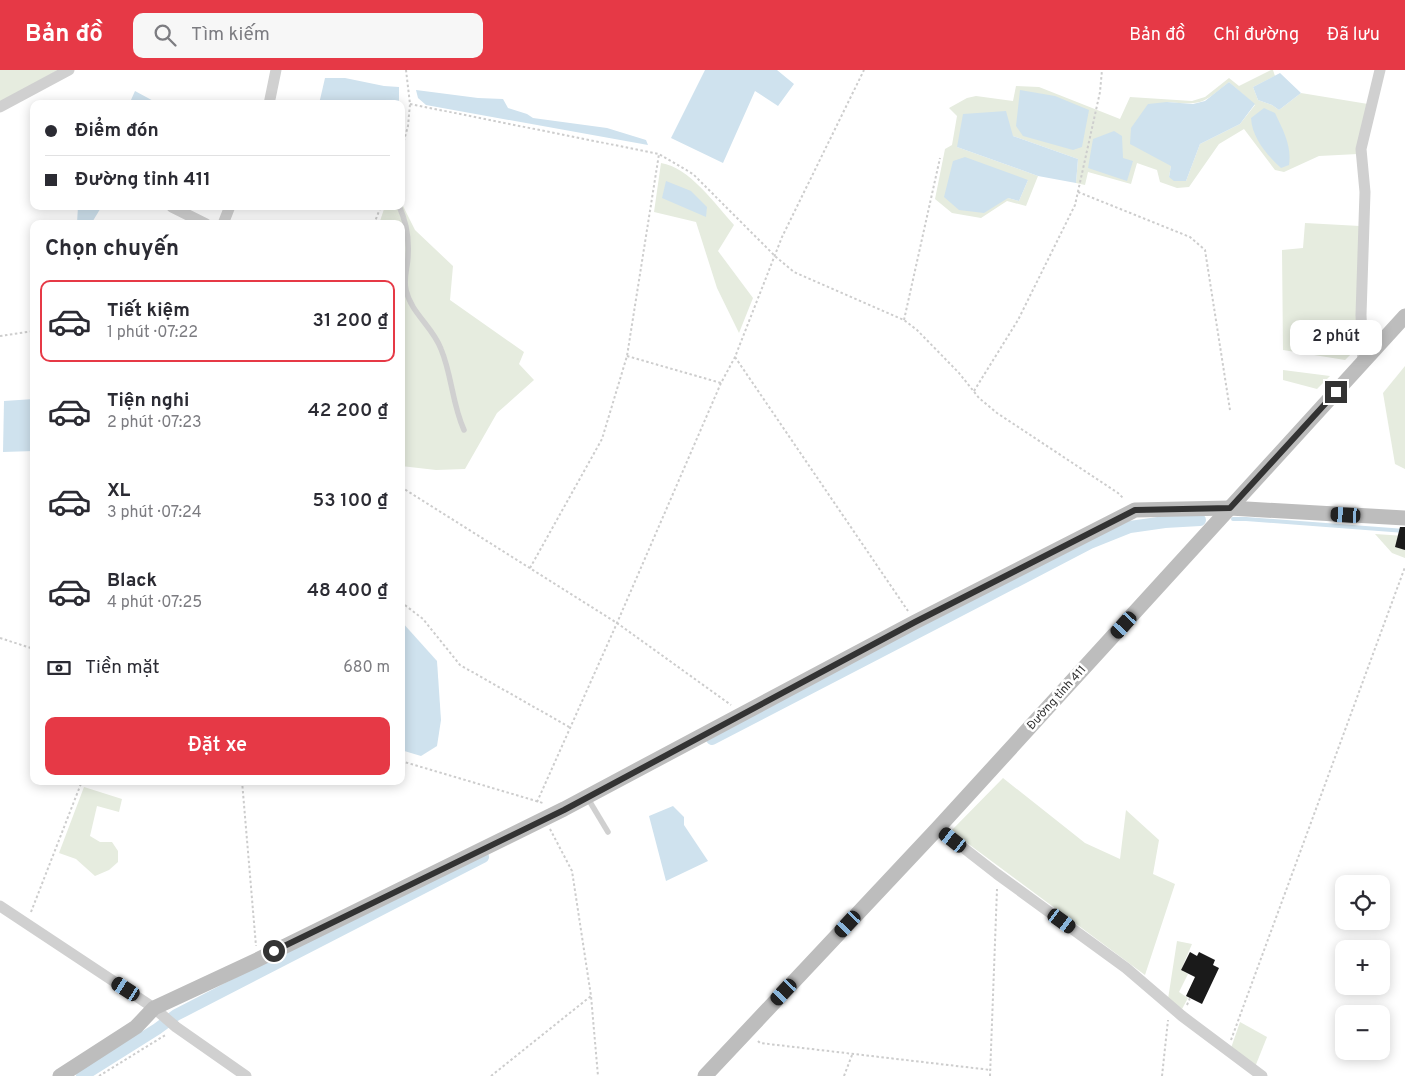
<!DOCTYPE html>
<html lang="vi">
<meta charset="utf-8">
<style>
:root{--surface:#fff;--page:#f7f7f7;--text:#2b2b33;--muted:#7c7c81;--line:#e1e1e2;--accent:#e63946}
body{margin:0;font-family:Overpass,sans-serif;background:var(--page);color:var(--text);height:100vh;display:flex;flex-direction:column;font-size:19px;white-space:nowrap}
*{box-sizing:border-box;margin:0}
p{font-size:16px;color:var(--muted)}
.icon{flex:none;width:28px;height:28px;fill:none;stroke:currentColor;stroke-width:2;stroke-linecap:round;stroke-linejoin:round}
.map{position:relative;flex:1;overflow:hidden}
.details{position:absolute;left:30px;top:150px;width:375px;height:565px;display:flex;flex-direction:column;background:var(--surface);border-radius:10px;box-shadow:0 2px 12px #0003}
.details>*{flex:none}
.banner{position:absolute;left:30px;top:30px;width:375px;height:110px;border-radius:10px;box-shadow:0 2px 12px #0003;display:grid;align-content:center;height:110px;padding:0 15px;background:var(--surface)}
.controls{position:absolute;left:1335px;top:805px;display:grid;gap:10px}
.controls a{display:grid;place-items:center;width:55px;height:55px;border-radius:10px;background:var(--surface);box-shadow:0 2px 12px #0003;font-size:25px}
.end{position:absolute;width:22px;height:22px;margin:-11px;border:6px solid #333;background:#fff;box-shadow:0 0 0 2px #fff}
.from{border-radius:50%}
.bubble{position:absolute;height:35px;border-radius:10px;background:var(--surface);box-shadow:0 2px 12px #0003;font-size:16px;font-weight:600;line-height:35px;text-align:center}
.car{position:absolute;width:15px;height:30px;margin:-15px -8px;border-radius:6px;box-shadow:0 0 4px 1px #0007;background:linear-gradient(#222 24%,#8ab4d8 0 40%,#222 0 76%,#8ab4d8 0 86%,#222 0)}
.banner b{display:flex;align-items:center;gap:18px;height:48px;font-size:19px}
.banner b+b{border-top:1px solid var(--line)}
.banner i{width:12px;height:12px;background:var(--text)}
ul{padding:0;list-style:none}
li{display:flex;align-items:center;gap:15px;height:82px;margin:0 10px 8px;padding:0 5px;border:2px solid transparent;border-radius:10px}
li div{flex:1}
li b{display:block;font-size:19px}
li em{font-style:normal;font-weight:600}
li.active{border-color:var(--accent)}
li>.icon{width:45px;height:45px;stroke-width:1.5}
h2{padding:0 15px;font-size:22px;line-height:60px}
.pay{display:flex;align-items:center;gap:12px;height:55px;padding:0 15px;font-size:19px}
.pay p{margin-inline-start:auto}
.action{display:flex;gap:10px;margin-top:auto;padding:10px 15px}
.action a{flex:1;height:58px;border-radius:10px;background:var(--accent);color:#fff;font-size:20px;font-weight:600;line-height:58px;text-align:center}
header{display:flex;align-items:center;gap:30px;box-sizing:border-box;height:70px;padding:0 25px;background:var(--accent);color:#fff}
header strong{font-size:24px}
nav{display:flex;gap:28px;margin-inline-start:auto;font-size:18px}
.search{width:350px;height:45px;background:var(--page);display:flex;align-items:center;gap:12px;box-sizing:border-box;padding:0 18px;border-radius:10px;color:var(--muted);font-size:19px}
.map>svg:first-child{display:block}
.green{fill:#e6ecdf;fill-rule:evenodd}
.water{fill:#cfe2ee}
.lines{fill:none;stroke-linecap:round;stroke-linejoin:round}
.stream{stroke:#cfe2ee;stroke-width:4}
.canal{stroke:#cfe2ee;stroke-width:12}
.building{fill:#1a1a1a}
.path{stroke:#cdcdcd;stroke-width:2;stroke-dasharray:2.5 2.5;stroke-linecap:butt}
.service{stroke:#d0d0d0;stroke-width:5.5}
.minor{stroke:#d0d0d0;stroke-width:11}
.secondary{stroke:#bdbdbd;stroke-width:15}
.route{stroke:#333;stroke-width:6}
.labels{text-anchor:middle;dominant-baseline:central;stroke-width:5;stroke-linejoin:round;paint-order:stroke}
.street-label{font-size:12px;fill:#333;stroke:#fff}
</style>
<header>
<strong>Bản đồ</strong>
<div class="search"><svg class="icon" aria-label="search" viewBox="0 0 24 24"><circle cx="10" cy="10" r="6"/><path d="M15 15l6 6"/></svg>Tìm kiếm</div>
<nav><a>Bản đồ</a><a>Chỉ đường</a><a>Đã lưu</a></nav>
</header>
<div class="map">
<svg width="1405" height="1006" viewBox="0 0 1405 1006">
<rect width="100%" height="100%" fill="#fff"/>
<g class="green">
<path d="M0,0H58L0,33Z"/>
<path d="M1271,0H1273L1275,6L1253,17L1258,30L1272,35L1279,40L1301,23L1368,34L1358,84L1319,86L1284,102L1275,100L1244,59L1219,74L1189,117L1177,118L1160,112L1157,100L1137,93L1131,114L1088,102L1085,115L1076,113L1078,89L1013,66L957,77L1038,106L1026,136L1007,131L981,148L952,143L935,129L945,79L952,75L957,46L949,38L967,28L976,26L1013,31L1016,16L1039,17L1120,49L1130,27L1192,31L1205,27L1229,8L1239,16ZM1229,12L1255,35L1240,54L1200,74L1186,111L1169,107L1171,96L1167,32C1203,35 1202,34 1229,12ZM1028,110L1019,131L1008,128Z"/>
<path d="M661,93C689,97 716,135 734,155L718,181L753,228L739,263L717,218L696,152L654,142Z"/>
<path d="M401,132L415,160L453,196L450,230L524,282L519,294L534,310L497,343L465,399L436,400L401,396V154H379L385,136H401Z"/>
<path d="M1305,153L1360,156L1357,278L1345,290L1283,280L1282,180L1303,178Z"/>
<path d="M1405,296V399L1395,394L1383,323Z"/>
<path d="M1283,300L1330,306L1317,319L1283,310Z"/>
<path d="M1375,464L1405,466V488L1392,483Z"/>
<path d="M1003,708L1085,773L1120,789L1126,740L1159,770L1153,804L1175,814L1145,905L951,761Z"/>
<path d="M84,717L122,729L119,742L97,736L90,766L100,772H112L118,781V792L109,800L95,806L76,789L59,783Z"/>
<path d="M1177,871L1192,874L1181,900L1188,904L1179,922L1188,928L1182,939L1168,929Z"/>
<path d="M1240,952L1267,967L1255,997L1231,978Z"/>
</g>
<g class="water">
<path d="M705,0H777L794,14L778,36L755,21L723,93L671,68Z"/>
<path d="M1280,3L1301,23L1279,40L1272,35L1258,30L1253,17Z"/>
<path d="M325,8H345L384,16L399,17V34H319Z"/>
<path d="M1229,12L1255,34L1240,54L1200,74L1186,111H1174L1169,107L1171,96L1130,74L1131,58L1148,34L1167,32L1193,34L1205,31Z"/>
<path d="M416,20L478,28L503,29L508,38L527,44L533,48L607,58L646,70L648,75L426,35L418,28Z"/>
<path d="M1020,20L1055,26L1089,40L1082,77L1073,80L1023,66L1016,56Z"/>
<path d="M135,21L159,34H106L131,30Z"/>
<path d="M1264,38L1275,43C1283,60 1292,76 1289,95L1281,98C1267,85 1252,68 1251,48Z"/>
<path d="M1006,41L1013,66L1078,89L1076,113L1038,106L957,77L963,44Z"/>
<path d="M1114,61L1122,66L1123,88L1133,91L1127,111L1088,98L1093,69Z"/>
<path d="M965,87L1028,110L1019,131L1008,128L984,143L959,140L944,127L953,91Z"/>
<path d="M666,111L691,121L707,137L706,147L662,128Z"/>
<path d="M78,136H102L91,154H77Z"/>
<path d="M34,329V381L3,382L4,331Z"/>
<path d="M401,551L437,591L441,650L437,676L421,686L401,680Z"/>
<path d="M673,736L684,747V755L708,791L666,811L649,746Z"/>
</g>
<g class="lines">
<path class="stream" d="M1233,449H1246L1405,461"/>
<g class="canal">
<path d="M712,669L1090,473L1130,457L1165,452L1200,450"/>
<path d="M82,1006L157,959L176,945L483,787"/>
</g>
</g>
<g class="building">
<path d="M1400,457H1405V480L1395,477Z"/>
<path d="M1190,882L1197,886L1199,882L1215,890L1213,895L1219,898L1202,934L1186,926L1195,907L1181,900Z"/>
</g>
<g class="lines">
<g class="path">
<path d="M410,34L659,84L693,104L776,187L794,202L904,250L917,260L959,303L979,328L997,343L1118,423L1124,429"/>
<path d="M401,81L408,56L410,34L406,0"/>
<path d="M1078,122L1190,167L1205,180L1230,340"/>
<path d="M374,154L381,136"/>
<path d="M904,250L940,88"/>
<path d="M0,266L34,261"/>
<path d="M627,286L721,313"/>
<path d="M735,287L908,541"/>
<path d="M974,321L1018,250L1075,135L1100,22L1102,0"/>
<path d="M401,417L617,553L731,635"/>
<path d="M530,498L602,369L627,286L659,84"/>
<path d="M401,532L423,549L460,595L571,658"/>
<path d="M0,568L34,579"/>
<path d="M401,691L543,733"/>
<path d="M242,711L256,876"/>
<path d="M537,732L617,553L721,313L735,287L782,167L864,0"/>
<path d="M550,759L572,801L591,926L598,1006"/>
<path d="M31,842L82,711"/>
<path d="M1187,935L1190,928"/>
<path d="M1231,970L1405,497"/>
<path d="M758,971L760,973L991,1000"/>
<path d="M99,1006L167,964"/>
<path d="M491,1006L591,926"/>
<path d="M844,1006L852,985"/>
<path d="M990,1006L997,819"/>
<path d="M1162,1006L1168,950"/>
</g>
<g class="service">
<path d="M399,136C406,151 409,169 408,185C408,197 403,208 406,220C411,243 433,257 441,279C452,305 452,334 464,360"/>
<path d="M587,727L608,762"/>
</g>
<g class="minor">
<path d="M269,34L276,0"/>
<path d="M0,37L69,0"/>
<path d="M172,137L206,154"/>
<path d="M223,154L230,136"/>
<path d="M1363,293L1361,245L1365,122L1361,79L1380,0"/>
<path d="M938,758L997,804L1126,898L1182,946L1262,1006"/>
<path d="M0,836L154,938L176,957L246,1006"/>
</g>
<g class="secondary">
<path d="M60,1006L136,957L154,938L257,890L564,739L915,552L1135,440L1230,438L1405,448"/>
<path d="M705,1006L938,758L1405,246"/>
</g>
</g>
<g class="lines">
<path class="route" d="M274,881L564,740L915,552L1135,440L1230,438L1336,322"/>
</g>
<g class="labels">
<g class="street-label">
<text transform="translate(1057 628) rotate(-48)">Đường tỉnh 411</text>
</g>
</g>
</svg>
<div class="controls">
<a><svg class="icon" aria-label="locate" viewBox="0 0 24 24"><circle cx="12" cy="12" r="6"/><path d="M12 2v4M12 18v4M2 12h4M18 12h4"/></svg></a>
<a>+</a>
<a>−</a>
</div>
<i class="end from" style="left:274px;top:881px"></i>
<i class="end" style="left:1336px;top:322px"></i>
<div class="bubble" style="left:1290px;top:250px;width:92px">2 phút</div>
<i class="car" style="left:1346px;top:445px;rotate:273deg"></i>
<i class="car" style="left:1124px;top:555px;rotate:222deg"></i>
<i class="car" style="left:953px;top:770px;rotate:308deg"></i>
<i class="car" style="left:1062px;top:851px;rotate:126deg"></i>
<i class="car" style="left:848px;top:854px;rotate:223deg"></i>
<i class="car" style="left:126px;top:919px;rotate:303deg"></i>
<i class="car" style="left:784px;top:922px;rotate:223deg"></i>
<div class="banner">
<b><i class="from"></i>Điểm đón</b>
<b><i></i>Đường tỉnh 411</b>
</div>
<section class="details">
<h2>Chọn chuyến</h2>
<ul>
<li class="active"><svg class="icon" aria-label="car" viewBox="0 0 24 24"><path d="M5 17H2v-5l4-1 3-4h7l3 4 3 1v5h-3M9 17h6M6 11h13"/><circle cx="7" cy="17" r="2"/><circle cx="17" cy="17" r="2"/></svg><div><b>Tiết kiệm</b><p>1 phút · 07:22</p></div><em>31 200 ₫</em></li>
<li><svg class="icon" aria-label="car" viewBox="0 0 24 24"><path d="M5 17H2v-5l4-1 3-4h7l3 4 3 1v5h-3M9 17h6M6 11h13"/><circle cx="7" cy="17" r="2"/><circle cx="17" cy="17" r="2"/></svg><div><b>Tiện nghi</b><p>2 phút · 07:23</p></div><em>42 200 ₫</em></li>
<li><svg class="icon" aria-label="car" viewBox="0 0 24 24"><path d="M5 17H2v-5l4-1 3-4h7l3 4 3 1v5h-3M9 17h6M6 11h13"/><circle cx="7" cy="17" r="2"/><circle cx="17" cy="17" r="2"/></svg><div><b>XL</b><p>3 phút · 07:24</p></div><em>53 100 ₫</em></li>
<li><svg class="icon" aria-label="car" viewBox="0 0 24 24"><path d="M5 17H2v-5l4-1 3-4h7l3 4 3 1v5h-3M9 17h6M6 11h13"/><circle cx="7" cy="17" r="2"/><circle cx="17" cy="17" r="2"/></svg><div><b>Black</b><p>4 phút · 07:25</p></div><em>48 400 ₫</em></li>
</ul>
<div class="pay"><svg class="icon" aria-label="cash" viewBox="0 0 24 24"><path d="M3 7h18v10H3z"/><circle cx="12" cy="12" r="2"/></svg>Tiền mặt<p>680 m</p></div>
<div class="action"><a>Đặt xe</a></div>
</section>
</div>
